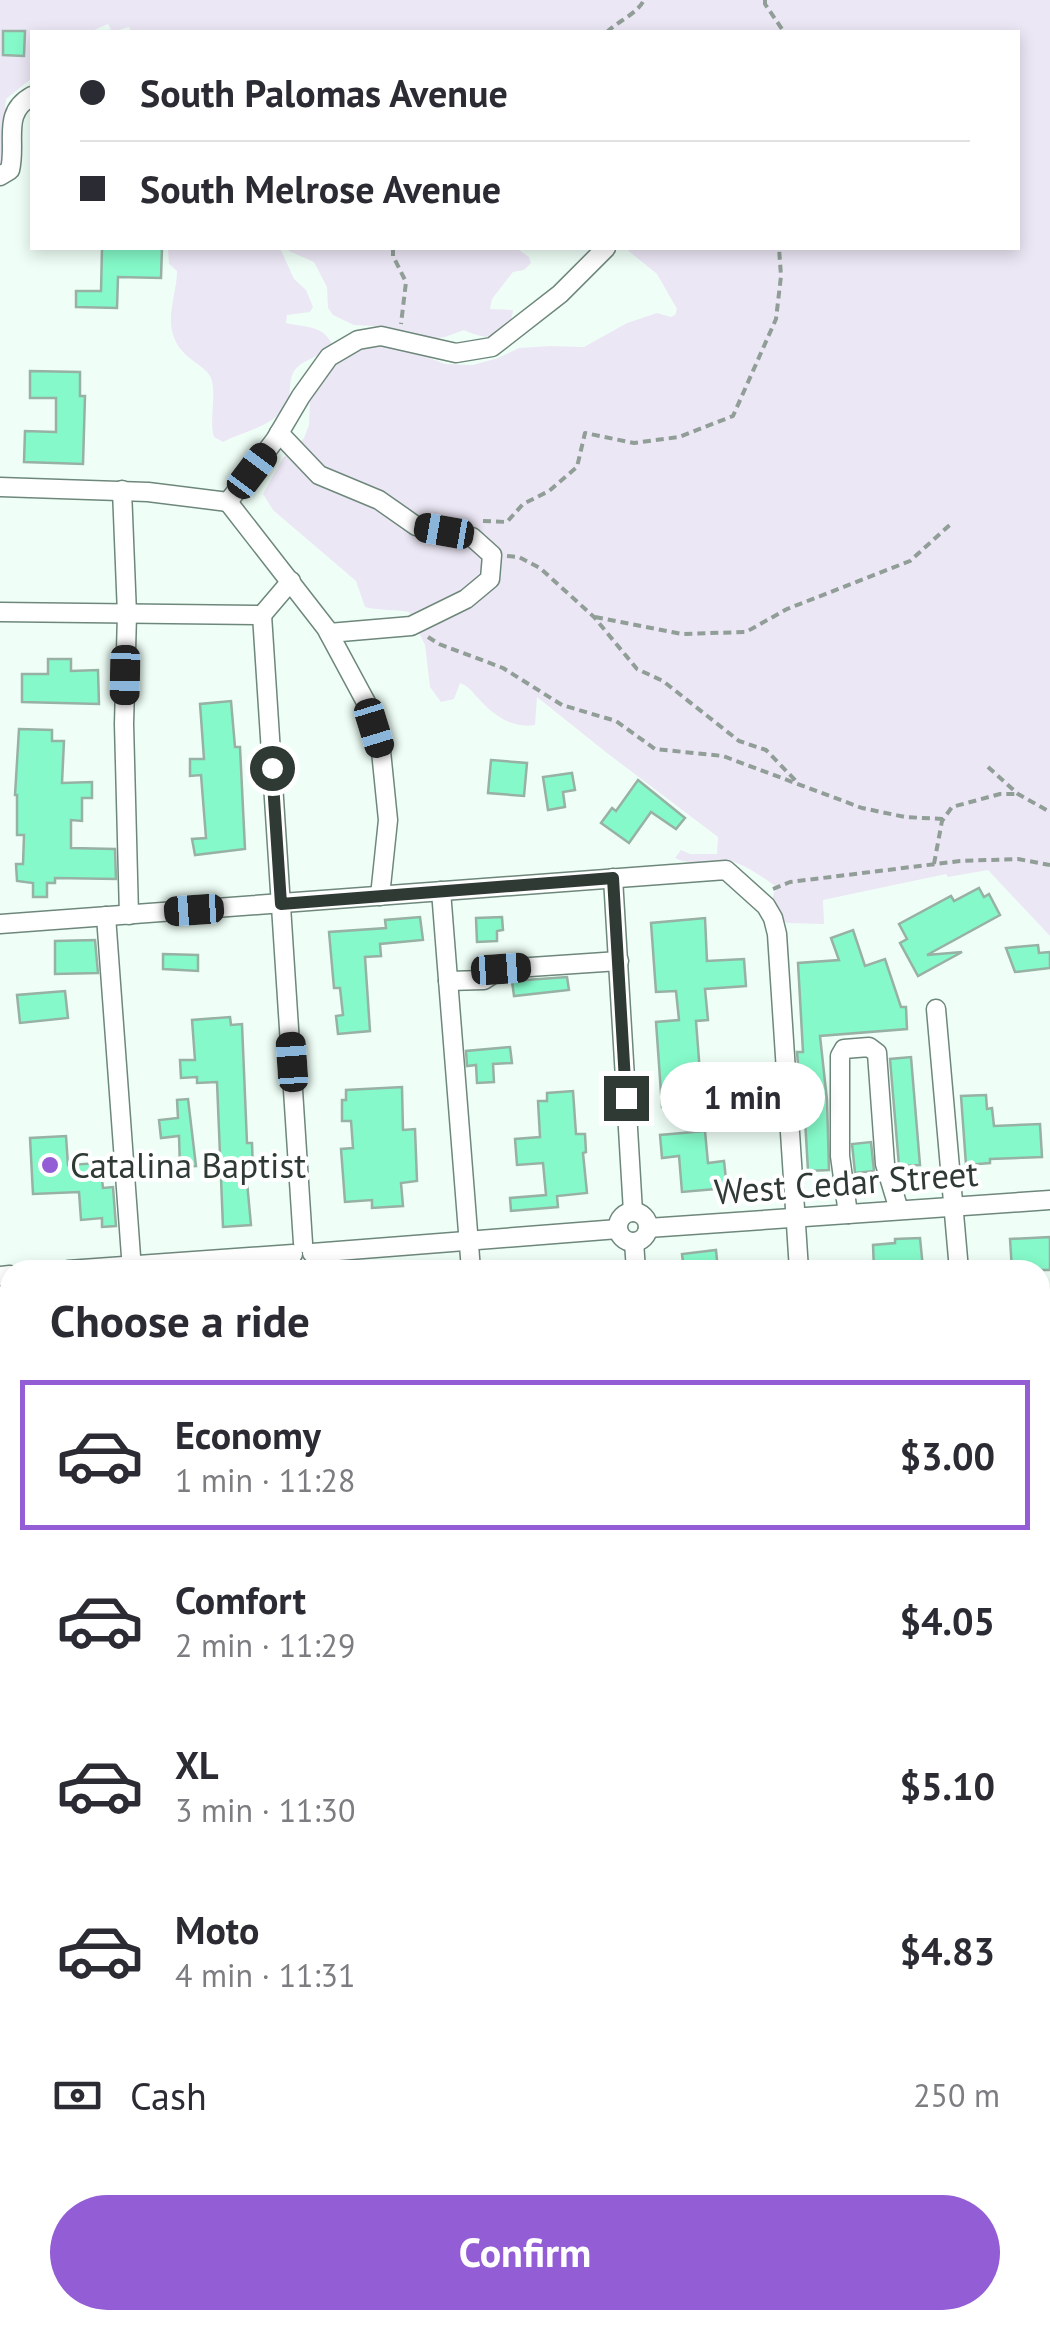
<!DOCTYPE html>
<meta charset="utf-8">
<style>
:root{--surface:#fff;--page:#f7f7f7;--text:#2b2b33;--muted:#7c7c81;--line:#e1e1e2;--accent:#935dd5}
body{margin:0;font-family:"PT Sans",sans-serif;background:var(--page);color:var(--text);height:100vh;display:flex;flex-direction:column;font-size:38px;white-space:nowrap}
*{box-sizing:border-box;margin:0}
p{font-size:32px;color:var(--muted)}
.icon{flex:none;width:55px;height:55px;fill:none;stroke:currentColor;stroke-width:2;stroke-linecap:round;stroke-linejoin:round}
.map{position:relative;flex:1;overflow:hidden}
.side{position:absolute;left:0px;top:1260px;width:1050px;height:1070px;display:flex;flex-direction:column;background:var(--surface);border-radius:30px 30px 0 0;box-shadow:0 5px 15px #0003}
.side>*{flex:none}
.guide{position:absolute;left:30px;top:30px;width:990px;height:220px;border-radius:0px;box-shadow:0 5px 15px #0003;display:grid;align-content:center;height:220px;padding:0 50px;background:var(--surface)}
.end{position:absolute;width:45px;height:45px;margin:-22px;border:12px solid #303a35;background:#fff;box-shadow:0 0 0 5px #fff}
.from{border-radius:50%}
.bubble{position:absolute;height:70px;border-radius:35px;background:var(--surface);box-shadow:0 5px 15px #0003;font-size:32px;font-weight:600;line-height:70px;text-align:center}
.car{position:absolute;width:30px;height:60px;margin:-30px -15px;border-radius:12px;box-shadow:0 0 8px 2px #0007;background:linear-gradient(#222 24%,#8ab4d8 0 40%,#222 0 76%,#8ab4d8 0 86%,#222 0)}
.guide b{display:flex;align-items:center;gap:35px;height:95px;font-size:38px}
.guide b+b{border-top:2px solid var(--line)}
.guide i{width:25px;height:25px;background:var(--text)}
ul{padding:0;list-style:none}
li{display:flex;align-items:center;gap:30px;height:150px;margin:0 20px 15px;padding:0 30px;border:5px solid transparent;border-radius:0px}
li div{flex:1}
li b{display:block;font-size:38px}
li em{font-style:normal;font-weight:600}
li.active{border-color:var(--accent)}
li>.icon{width:90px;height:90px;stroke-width:1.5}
h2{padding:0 50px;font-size:45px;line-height:120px}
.pay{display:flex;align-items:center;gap:25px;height:110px;padding:0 50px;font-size:38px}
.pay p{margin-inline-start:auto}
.primary-button{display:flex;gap:20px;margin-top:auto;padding:20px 50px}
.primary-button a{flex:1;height:115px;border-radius:60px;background:var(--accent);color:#fff;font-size:40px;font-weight:600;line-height:115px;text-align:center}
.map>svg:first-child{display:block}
.green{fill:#ece7f5}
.building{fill:#85f9c9;stroke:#97b1a5;stroke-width:2.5}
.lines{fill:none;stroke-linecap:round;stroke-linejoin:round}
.minor-casing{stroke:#6e877b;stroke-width:21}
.major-casing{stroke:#dadcdb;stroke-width:26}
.path{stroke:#909e97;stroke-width:4;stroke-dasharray:8 5;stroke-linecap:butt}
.minor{stroke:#fff;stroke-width:18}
.major{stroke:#84ceb4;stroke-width:22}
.route{stroke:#303a35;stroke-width:12}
.poi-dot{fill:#935dd5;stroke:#fff;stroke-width:4}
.labels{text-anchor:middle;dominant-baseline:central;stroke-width:8;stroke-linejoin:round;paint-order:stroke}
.poi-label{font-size:35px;fill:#303a35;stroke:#fff;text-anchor:start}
.street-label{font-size:35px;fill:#303a35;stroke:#fff}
</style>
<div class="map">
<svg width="1050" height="2330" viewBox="0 0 1050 2330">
<rect width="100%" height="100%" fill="#effff7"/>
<g class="green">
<path d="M0,0H1050V936L988,870L948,877L946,874L823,900L824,924L787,923L774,915L772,899L776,887C765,878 738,860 724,860C707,861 692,866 675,858L681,850L690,854H717L718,837L607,753L537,697L535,725C512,729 493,715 478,698C471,691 470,687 460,683L454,699L441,702L430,687L425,645L409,612C394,609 380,611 365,607L356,581L273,510L263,494L283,458L304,438L309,425L310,398L324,372L345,355L372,344L409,350L445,364L473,365L498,358L519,348L550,346L584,347L627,323L657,313L671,317L675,315L677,309L657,274L625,248H1018V32H131L129,27L112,32L108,24L90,32H32V78L6,99C3,122 13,146 0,167Z"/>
<path d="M168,248H280L294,279L306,290L313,307L310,312L287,315L286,323C305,328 322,324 332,344C323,358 301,358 293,373C288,382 292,396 286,405C274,427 243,431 223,442L214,437C209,419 216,400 212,381C209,366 185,361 176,342C164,319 177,294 177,271L169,264Z"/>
<path d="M289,248H516L529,257L531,263L524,270L513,272L492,299L490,309L513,310C509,342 487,341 464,330L445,337L423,340L386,332L374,326L354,325L333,315L328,308L327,287L314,262L289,251Z"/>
</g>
<g class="building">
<path d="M3,31H25L24,56L3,55Z"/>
<path d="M102,248H162L161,278L118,277L117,308L76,307V291H101Z"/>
<path d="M30,371L80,372V396H85L83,464L24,462L25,431L56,432V398H30Z"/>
<path d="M48,659H71V671L98,670L99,704L22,702V674H48Z"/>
<path d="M231,701L235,747H240L245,849L195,855L192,839L206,838L201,775L190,776V759H204L200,704Z"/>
<path d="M19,729L52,730V741H64L62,783L92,782V798H82V821L71,820V848L115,849L116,879L55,878V883H47V897H33V883L17,881L16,864H23L24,835H17V795H15Z"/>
<path d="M491,760L527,763L524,796L488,793Z"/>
<path d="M572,773L575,790L563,792L565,807L548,810L543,777Z"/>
<path d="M638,780L685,818L676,829L651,812L629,843L601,823L612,808L616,811Z"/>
<path d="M979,888L984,897L989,894L1000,915L927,955L962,952L918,976L900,943L907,939L899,924L951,896L954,901Z"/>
<path d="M420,917L423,940L380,944L381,956L365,957L370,1031L338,1034L336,1016L343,1015L340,988H334L329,932L386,928L385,920Z"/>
<path d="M502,917L503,930L497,931V941L477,942L476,918Z"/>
<path d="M705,918L707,961L744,959L746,986L705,989L708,1020L696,1021L701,1086L716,1085L717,1103L662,1107L656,1022L679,1020L676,991L656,992L651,923Z"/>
<path d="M853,930L865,966L885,959L901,1007H906L907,1029L820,1036L827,1100L829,1170L808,1171L804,1102H801L797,1052H803L798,963L839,960L831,938Z"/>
<path d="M95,940L98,973L55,974V941Z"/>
<path d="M1038,945L1039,953L1050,952V968L1015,972L1006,948Z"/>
<path d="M163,954L198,955V971L163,969Z"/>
<path d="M567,977L569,990L514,996L512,981Z"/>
<path d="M65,991L68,1018L20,1023L17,995Z"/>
<path d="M230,1017L231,1025L242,1024L247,1143H252L253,1171H246L251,1225L223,1227L217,1082L197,1083V1077L181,1078L180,1060H195L192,1020Z"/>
<path d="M510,1047L512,1063L493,1064L494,1082L477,1083L476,1065L467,1066L466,1051Z"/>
<path d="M911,1057L920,1165L899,1166L890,1059Z"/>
<path d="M402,1087L403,1130L415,1129L417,1181L401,1183L403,1206L372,1208V1200L345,1202L341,1149L353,1148L351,1121H342V1100H346V1090Z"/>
<path d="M573,1091L576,1134H585L586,1152L583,1153L587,1193L557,1196L558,1207L511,1211L510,1198L546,1195L543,1163L517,1165L515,1139L540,1137L538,1101H547V1093Z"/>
<path d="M986,1095L987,1109L992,1108L994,1126L1040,1124L1042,1157L990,1159V1163L966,1165L961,1096Z"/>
<path d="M188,1099L196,1166L180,1167L179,1136L161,1138L159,1120L178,1118L177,1100Z"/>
<path d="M705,1131L708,1163L724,1161L727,1188L682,1192L679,1156L662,1158L660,1135Z"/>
<path d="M66,1136L68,1165L100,1163L103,1188L113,1187L116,1226L102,1227V1218L81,1220L79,1192L33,1194L30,1138Z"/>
<path d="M871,1142L874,1171L855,1173L852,1144Z"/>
<path d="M1050,1237V1270H1012L1010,1239Z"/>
<path d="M920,1238L923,1268L874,1270L873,1245L895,1243V1239Z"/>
<path d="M716,1250L718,1270H684L682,1254Z"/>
</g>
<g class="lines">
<g class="minor-casing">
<g id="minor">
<path d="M0,176L10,170C17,141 1,113 32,96"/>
<path d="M279,433L319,475L379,500L416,526L472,537L492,555L490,579L466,599L411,626L329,633"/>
<path d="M0,487L148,492L228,502L275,440L301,396L329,357L358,340L381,336L456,353L492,347L560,294L606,248"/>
<path d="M122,490L127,614L124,724L129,915"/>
<path d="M228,502L326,628L368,706L381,751L388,820L380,896"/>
<path d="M0,612L262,615"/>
<path d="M262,615L303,1243"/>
<path d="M262,615L291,581"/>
<path d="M613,878L633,1212"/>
<path d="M441,891L471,1270"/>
<path d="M106,916L132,1270"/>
<path d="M0,924L726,870L766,906L773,918L777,934L799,1270"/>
<path d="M448,981L484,980L501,969L619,961"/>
<path d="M936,1009L959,1270"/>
<circle cx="633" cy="1227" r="15"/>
<path d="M848,1214L840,1156V1056L844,1049L869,1047L877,1053L885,1164L899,1210"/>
<path d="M648,1228L1050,1200"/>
<path d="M634,1242L636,1270"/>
<path d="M312,1253L618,1229"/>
<path d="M68,1270L293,1254"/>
<path d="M0,1276L10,1275"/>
<path d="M1040,1352L1050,1351"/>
<path d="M1040,1565H1050"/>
<path d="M0,1643L10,1642"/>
<path d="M1040,1891H1050"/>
<path d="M0,1994L10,1993"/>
<path d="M1040,2059H1050"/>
<path d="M0,2073L10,2072"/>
<path d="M1040,2225L1050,2224"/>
<path d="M0,2290H10"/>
<path d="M371,2320V2330"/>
<path d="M702,2320V2330"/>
<path d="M1036,2320L1037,2330"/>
</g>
</g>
<g class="major-casing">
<g id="major">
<path d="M0,1593V1595"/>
<path d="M1040,1724L1050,1723"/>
<path d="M0,1771L10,1915"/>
<path d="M37,2320L38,2330"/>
</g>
</g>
<g class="path">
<path d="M765,0V4L784,32"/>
<path d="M607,32C618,21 637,14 644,0"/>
<path d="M393,248V256L406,282L401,324"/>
<path d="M483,521L507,522L523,504L549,491L577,467L585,433L634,443L679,437L733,416L776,319L781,276L779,248"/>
<path d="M507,556L519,557L540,568L594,617L637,669L663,681L739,741L766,750L798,783"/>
<path d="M595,617L682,634L746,632L787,609L910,561L953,522"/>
<path d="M428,637L439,644L503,668L562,705L616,721L655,749L723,756L862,808L905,817L943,819"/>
<path d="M988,767L1018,794L1050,812"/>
<path d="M934,864L942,821L952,807L1000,794H1018"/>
<path d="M773,889L790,882L960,861L1018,859L1050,865"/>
</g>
<use href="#minor" class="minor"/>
<use href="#major" class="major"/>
</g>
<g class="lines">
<path class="route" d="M272,768L281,904L613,878L626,1098"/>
</g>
<circle class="poi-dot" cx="50" cy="1165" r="10"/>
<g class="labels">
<g class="poi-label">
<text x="70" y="1165">Catalina Baptist</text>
</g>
<g class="street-label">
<text transform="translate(846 1182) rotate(-4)">West Cedar Street</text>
</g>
</g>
</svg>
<i class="end from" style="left:272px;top:768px"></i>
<i class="end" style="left:626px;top:1098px"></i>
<div class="bubble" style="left:660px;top:1062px;width:165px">1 min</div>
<i class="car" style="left:252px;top:471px;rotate:37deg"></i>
<i class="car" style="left:444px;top:531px;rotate:280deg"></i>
<i class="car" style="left:125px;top:675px;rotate:181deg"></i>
<i class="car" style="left:374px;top:728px;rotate:163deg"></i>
<i class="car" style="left:194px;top:910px;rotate:266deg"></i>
<i class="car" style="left:501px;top:969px;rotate:86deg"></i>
<i class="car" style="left:292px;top:1062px;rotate:356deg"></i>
<div class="guide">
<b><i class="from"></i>South Palomas Avenue</b>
<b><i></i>South Melrose Avenue</b>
</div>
<section class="side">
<h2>Choose a ride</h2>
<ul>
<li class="active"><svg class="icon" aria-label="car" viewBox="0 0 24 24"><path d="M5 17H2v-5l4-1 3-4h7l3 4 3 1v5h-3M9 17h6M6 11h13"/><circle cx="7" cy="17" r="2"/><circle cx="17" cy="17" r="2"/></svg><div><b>Economy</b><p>1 min · 11:28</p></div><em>$3.00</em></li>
<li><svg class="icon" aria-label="car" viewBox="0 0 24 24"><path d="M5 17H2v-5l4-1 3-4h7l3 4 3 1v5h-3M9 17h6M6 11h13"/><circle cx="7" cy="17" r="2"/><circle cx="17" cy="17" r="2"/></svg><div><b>Comfort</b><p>2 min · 11:29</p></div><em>$4.05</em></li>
<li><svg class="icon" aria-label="car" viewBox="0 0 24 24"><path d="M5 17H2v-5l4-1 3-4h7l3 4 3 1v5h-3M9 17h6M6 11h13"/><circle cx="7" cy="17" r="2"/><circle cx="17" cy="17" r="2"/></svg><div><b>XL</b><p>3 min · 11:30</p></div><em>$5.10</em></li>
<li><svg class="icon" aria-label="car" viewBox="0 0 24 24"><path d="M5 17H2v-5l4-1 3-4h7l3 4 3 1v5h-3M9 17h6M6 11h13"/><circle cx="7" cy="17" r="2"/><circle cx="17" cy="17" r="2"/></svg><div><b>Moto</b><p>4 min · 11:31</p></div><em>$4.83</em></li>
</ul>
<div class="pay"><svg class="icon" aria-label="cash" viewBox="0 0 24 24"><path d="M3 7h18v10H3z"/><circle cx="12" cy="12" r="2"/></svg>Cash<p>250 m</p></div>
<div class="primary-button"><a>Confirm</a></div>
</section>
</div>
